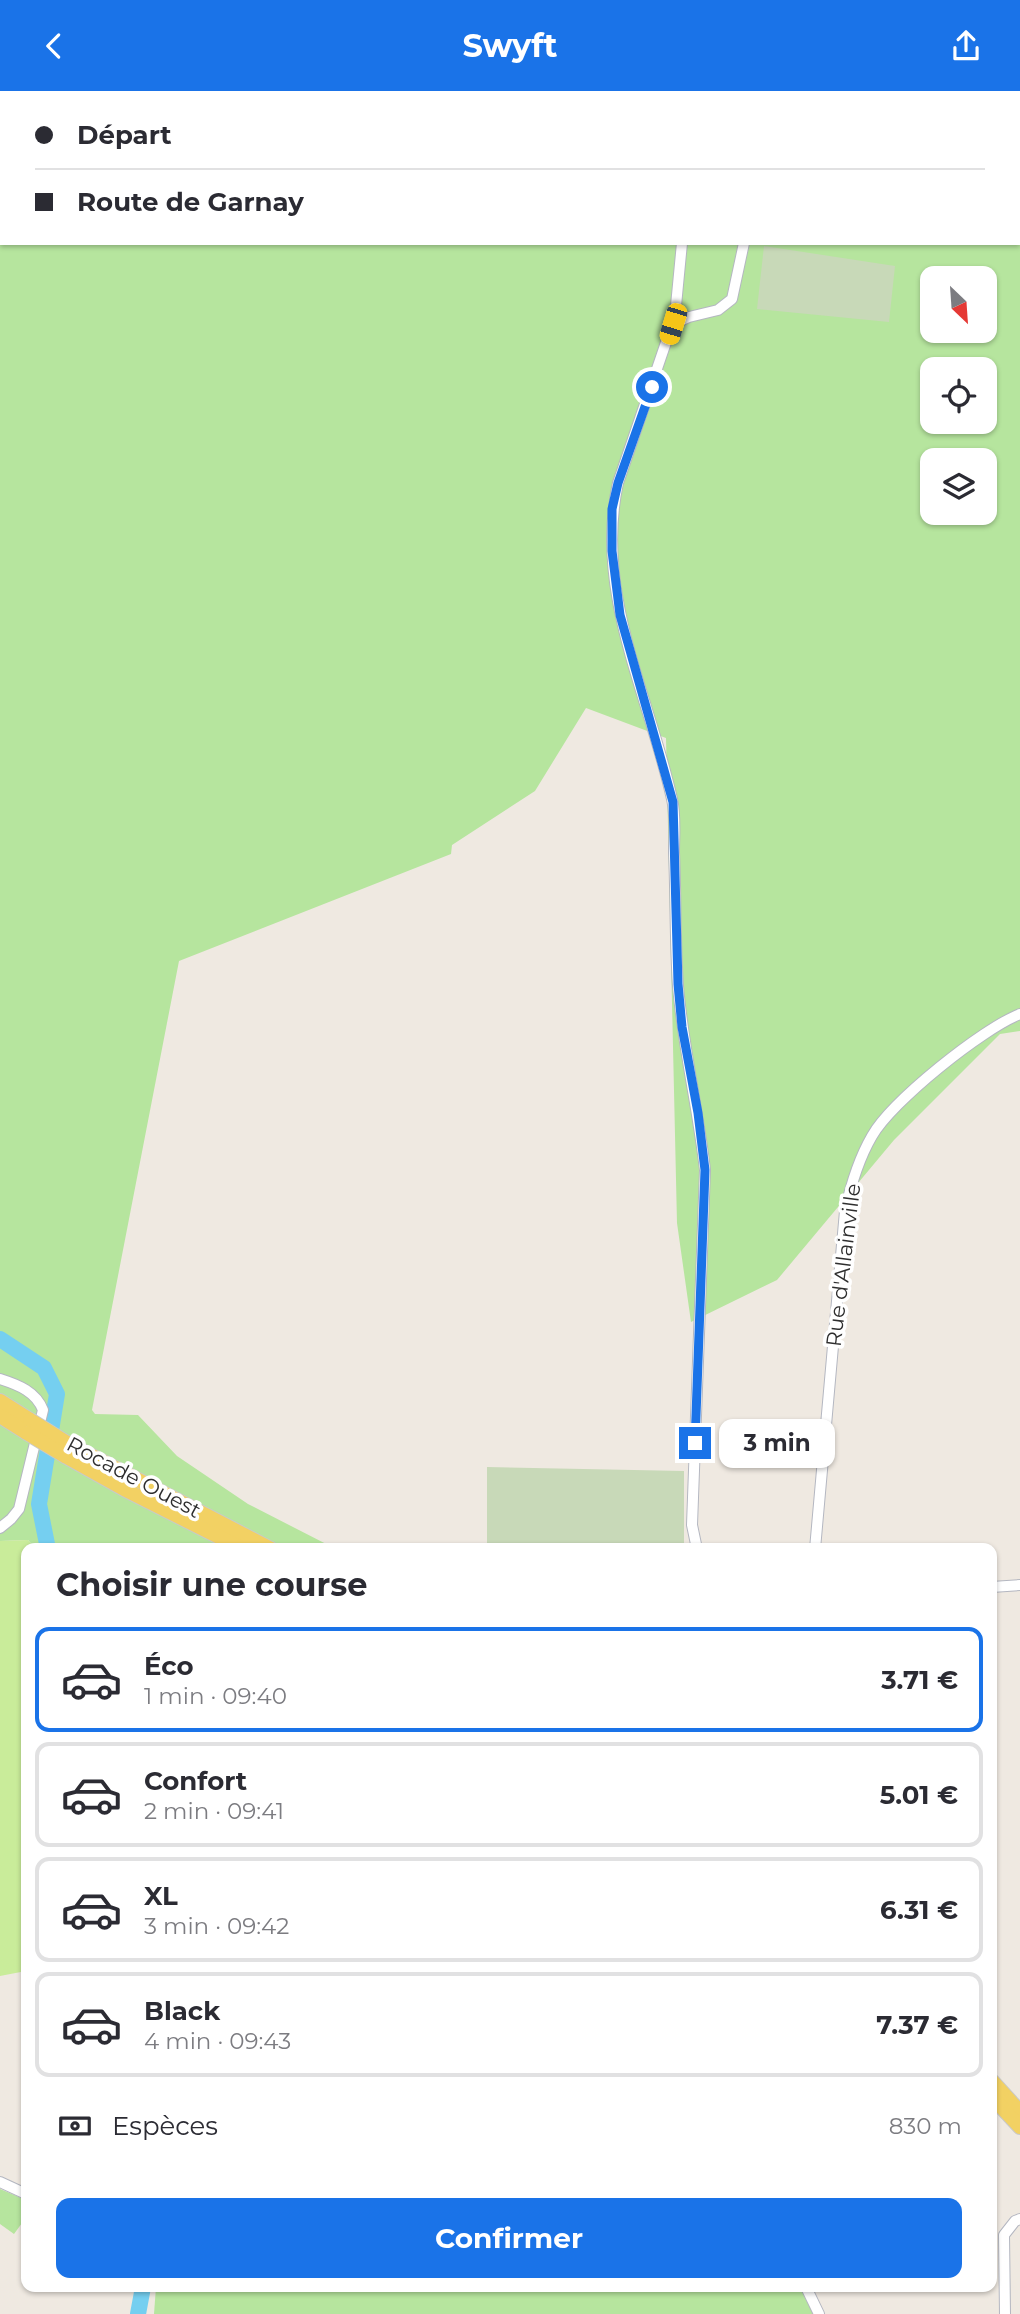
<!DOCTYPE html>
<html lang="fr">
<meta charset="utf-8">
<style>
:root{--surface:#fff;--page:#f2f2f3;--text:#2b2b33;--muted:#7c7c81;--line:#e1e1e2;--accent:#1a73e8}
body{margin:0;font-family:Montserrat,sans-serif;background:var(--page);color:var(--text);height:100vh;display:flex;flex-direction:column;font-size:26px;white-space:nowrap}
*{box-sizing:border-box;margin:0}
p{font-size:23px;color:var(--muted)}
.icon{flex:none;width:38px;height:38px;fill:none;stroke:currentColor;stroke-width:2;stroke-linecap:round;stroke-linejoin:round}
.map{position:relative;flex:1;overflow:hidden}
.side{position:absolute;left:21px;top:1452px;width:976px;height:749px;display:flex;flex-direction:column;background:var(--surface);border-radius:14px;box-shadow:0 2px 5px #0004}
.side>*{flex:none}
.hud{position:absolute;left:0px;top:0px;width:1020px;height:154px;box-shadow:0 2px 5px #0004;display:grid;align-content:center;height:154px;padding:0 35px;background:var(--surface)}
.needle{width:46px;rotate:155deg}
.buttons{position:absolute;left:920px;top:175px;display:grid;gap:14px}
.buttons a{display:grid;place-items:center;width:77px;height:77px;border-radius:14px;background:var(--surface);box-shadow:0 2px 5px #0004;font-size:35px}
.end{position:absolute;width:32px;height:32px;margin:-16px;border:9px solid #1a73e8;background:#fff;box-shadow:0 0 0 4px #fff}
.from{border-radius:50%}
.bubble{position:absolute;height:49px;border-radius:14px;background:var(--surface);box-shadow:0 2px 5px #0004;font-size:23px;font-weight:700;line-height:49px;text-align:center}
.car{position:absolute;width:21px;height:42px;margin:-21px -10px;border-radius:9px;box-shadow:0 0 5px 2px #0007;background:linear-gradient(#f5c518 24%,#345 0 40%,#f5c518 0 76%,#345 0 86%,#f5c518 0)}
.hud b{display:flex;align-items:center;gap:24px;height:66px;font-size:26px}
.hud b+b{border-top:2px solid var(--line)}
.hud i{width:18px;height:18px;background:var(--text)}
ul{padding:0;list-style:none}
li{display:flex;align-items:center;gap:21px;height:105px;margin:0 14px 10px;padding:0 21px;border:4px solid var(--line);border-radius:14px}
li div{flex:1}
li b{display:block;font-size:26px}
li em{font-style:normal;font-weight:700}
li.current{border-color:var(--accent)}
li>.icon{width:63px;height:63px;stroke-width:1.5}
h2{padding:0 35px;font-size:32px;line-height:84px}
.pay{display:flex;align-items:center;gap:18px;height:77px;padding:0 35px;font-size:26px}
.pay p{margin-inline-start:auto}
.primary-button{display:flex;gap:14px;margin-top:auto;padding:14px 35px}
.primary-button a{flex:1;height:80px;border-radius:14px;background:var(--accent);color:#fff;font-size:28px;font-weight:700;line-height:80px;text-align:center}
header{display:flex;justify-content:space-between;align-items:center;height:91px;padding:0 35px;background:var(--accent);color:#fff;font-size:32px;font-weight:700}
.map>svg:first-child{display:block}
.green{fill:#b6e59e;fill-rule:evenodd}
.cemetery{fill:#c8d9b8}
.pitch{fill:#c9ec9a}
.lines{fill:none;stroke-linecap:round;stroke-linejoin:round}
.river{stroke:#75cff0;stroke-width:16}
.minor-casing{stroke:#b4b7c1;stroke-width:12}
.major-casing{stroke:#c9c9c9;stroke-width:16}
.minor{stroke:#fff;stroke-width:10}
.major{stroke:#f2d163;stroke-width:14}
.major-bridge-casing{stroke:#c9c9c9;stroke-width:16;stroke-linecap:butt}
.major-bridge{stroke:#f2d163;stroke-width:14}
.route{stroke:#1a73e8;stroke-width:9}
.labels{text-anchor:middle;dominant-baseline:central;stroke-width:7;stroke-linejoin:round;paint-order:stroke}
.street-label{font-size:21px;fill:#2e2e2e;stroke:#fff}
</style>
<header><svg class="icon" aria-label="back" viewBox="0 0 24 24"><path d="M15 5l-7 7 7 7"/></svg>Swyft<svg class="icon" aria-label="share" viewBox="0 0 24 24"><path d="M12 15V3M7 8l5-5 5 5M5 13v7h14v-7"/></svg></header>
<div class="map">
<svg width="1020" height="2223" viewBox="0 0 1020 2223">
<rect width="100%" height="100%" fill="#efe9e1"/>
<g class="green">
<path d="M0,0H1020V940L1000,943L894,1049L777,1189L691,1231L677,1132L666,647L586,617L535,700L452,754L451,763L179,870L92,1319L95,1323L138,1324L177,1365L248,1413L336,1458H36L28,1449L0,1450ZM2,2H1018V152H2ZM933,187H985V240H933ZM933,278H985V331H933ZM933,369H985V422H933Z"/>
<path d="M0,2098L26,2109V2132H22L14,2143L0,2133Z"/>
<path d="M156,2196H811L824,2223H154Z"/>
</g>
<g class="cemetery">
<path d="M764,155L895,175L889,231L757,218Z"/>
<path d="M487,1376L684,1380V1452L682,1458H487Z"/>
</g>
<path class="pitch" d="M28,1449L36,1458H26V1880L0,1885V1450Z"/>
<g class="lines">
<g class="river">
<path d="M6,2L7,0"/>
<path d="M0,22L2,16"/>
<path d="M0,1248L44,1277L57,1303L39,1413L48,1458"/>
<path d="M138,2223L143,2196"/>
</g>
<g class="minor-casing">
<g id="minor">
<path d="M695,0V2"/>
<path d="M682,152L675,225L618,392C594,502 649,604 672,708C676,725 674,745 674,761C676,806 675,850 678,895C683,956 698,1017 705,1079L692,1434L697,1458"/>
<path d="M673,233L689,226L718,219L732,208L744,152"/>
<path d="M0,1288C19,1294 36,1301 43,1319L19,1418L11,1428L0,1437"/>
<path d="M815,1458L845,1120C851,1093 858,1069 872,1045C892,1010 982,938 1020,923"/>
<path d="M992,1496L1020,1494"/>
<path d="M0,2091L26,2103"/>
<path d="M806,2196L819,2223"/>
<path d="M1005,2223L1004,2144L1015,2130L1020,2128"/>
</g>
</g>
<g class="major-casing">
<g id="major">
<path d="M0,1310L30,1329"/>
<path d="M0,1325L27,1342"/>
<path d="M67,1352L271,1458"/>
<path d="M65,1365L124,1398L243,1458"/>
<path d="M992,1990L1020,2021"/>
<path d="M992,2006L1020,2036"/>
</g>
</g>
<use href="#minor" class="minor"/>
<use href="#major" class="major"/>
<g class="major-bridge-casing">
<g id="major-bridge">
<path d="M30,1329L67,1352"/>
<path d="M27,1342L65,1365"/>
</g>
</g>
<use href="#major-bridge" class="major-bridge"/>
</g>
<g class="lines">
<path class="route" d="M652,296L618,392L612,418V460L620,524L673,711L678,893L682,936L698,1022L705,1079L695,1352"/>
</g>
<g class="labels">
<g class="street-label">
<text transform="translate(843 1174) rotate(-83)">Rue d'Allainville</text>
<text transform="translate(134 1386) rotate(28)">Rocade Ouest</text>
</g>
</g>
</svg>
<div class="buttons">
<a><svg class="needle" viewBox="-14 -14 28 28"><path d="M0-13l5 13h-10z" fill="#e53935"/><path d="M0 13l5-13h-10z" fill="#7c7c81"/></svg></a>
<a><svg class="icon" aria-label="locate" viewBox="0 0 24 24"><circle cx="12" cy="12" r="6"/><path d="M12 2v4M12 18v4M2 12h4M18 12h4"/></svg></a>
<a><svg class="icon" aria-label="layers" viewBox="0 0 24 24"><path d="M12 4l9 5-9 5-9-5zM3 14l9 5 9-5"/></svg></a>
</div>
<i class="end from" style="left:652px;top:296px"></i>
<i class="end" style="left:695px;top:1352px"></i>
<div class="bubble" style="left:719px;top:1328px;width:116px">3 min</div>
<i class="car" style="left:673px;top:233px;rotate:197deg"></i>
<div class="hud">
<b><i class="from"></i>Départ</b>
<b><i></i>Route de Garnay</b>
</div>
<section class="side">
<h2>Choisir une course</h2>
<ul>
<li class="current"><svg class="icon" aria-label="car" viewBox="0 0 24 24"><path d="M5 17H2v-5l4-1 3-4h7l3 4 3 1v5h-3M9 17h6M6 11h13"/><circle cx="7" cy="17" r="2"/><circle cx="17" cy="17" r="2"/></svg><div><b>Éco</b><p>1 min · 09:40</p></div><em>3.71 €</em></li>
<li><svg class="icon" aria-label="car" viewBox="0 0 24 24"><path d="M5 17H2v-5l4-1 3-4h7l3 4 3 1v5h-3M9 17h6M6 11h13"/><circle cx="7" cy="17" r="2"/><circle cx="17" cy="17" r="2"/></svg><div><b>Confort</b><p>2 min · 09:41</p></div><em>5.01 €</em></li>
<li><svg class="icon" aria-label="car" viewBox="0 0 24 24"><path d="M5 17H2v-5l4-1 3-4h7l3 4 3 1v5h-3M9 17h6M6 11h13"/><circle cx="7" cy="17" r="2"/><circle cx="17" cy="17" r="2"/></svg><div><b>XL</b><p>3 min · 09:42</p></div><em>6.31 €</em></li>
<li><svg class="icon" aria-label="car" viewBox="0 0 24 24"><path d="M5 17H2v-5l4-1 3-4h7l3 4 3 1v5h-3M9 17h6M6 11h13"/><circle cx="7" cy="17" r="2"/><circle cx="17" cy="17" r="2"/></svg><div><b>Black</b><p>4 min · 09:43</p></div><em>7.37 €</em></li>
</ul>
<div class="pay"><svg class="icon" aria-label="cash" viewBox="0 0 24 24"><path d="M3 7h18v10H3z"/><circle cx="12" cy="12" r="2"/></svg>Espèces<p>830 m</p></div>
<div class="primary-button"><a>Confirmer</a></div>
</section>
</div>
